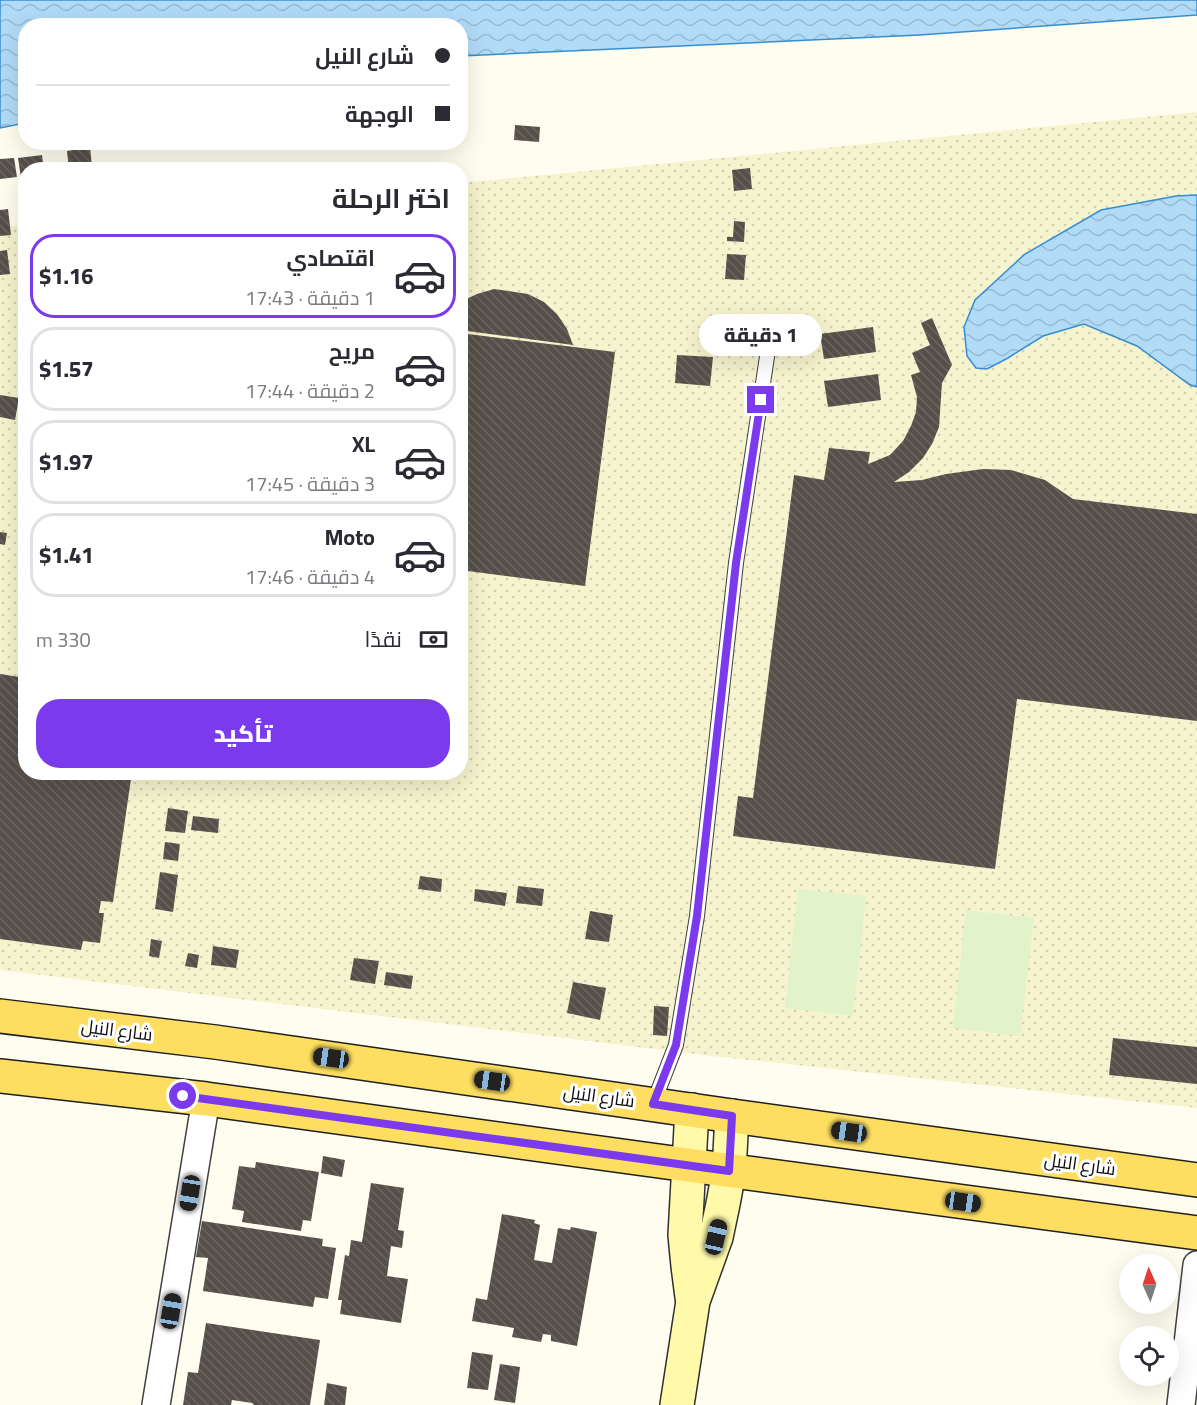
<!DOCTYPE html>
<html lang="ar">
<meta charset="utf-8">
<style>
:root{--surface:#fff;--page:#f2f2f3;--text:#2b2b33;--muted:#7c7c81;--line:#e1e1e2;--accent:#7c3aed}
body{margin:0;font-family:Georgia,Cairo,serif;background:var(--page);color:var(--text);direction:rtl;height:100vh;display:flex;flex-direction:column;font-size:22px;white-space:nowrap}
*{box-sizing:border-box;margin:0}
p{font-size:20px;color:var(--muted)}
.icon{flex:none;width:33px;height:33px;fill:none;stroke:currentColor;stroke-width:2;stroke-linecap:round;stroke-linejoin:round}
.map{position:relative;flex:1;overflow:hidden;direction:ltr}
.panel{position:absolute;left:18px;top:162px;width:450px;height:618px;display:flex;flex-direction:column;background:var(--surface);border-radius:24px;box-shadow:0 6px 24px #0002;direction:rtl}
.panel>*{flex:none}
.guide{position:absolute;left:18px;top:18px;width:450px;height:132px;border-radius:24px;box-shadow:0 6px 24px #0002;direction:rtl;display:grid;align-content:center;height:132px;padding:0 18px;background:var(--surface)}
.needle{width:39px;rotate:357deg}
.fabs{position:absolute;left:1119px;top:1254px;display:grid;gap:12px}
.fabs a{display:grid;place-items:center;width:60px;height:60px;border-radius:50%;background:var(--surface);box-shadow:0 6px 24px #0002;font-size:30px}
.end{position:absolute;width:27px;height:27px;margin:-14px;border:8px solid #7c3aed;background:#fff;box-shadow:0 0 0 3px #fff}
.from{border-radius:50%}
.bubble{position:absolute;height:42px;border-radius:21px;background:var(--surface);box-shadow:0 6px 24px #0002;font-size:20px;font-weight:800;line-height:42px;text-align:center;direction:rtl}
.car{position:absolute;width:18px;height:36px;margin:-18px -9px;border-radius:8px;box-shadow:0 0 4px 2px #0007;background:linear-gradient(#222 24%,#8ab4d8 0 40%,#222 0 76%,#8ab4d8 0 86%,#222 0)}
.guide b{display:flex;align-items:center;gap:21px;height:57px;font-size:22px}
.guide b+b{border-top:2px solid var(--line)}
.guide i{width:15px;height:15px;background:var(--text)}
ul{padding:0;list-style:none}
li{display:flex;align-items:center;gap:18px;height:84px;margin:0 12px 9px;padding:0 6px;border:3px solid var(--line);border-radius:24px}
li div{flex:1}
li b{display:block;font-size:22px}
li em{font-style:normal;font-weight:800}
li.active{border-color:var(--accent)}
li>.icon{width:54px;height:54px;stroke-width:1.5}
h2{padding:0 18px;font-size:27px;line-height:72px}
.pay{display:flex;align-items:center;gap:15px;height:66px;padding:0 18px;font-size:22px}
.pay p{margin-inline-start:auto}
.primary-button{display:flex;gap:12px;margin-top:auto;padding:12px 18px}
.primary-button a{flex:1;height:69px;border-radius:24px;background:var(--accent);color:#fff;font-size:24px;font-weight:800;line-height:69px;text-align:center}
.map>svg:first-child{display:block}
.farmland{fill:url(#farmland-dots)}
.pitch{fill:#e2f2c9}
.water{fill:url(#water-waves);stroke:#368ed2;stroke-width:1.5}
.building{fill:url(#building-back-hatch)}
.lines{fill:none;stroke-linecap:round;stroke-linejoin:round}
.lane-casing{stroke:#414141;stroke-width:16}
.street-casing{stroke:#414141;stroke-width:30}
.secondary-casing{stroke:#303030;stroke-width:36}
.primary-casing{stroke:#1f1f1f;stroke-width:36}
.lane{stroke:#fff;stroke-width:14}
.street{stroke:#fff;stroke-width:27}
.secondary{stroke:#fff9aa;stroke-width:33}
.primary{stroke:#fdde61;stroke-width:33}
.route{stroke:#7c3aed;stroke-width:8}
.labels{text-anchor:middle;dominant-baseline:central;stroke-width:6;stroke-linejoin:round;paint-order:stroke}
.street-label{font-size:18px;fill:#0e0e0e;stroke:#fff}
</style>
<div class="map">
<svg width="1197" height="1405" viewBox="0 0 1197 1405">
<defs>
<pattern id="farmland-dots" width="8" height="8" patternUnits="userSpaceOnUse" patternTransform="scale(1.5)"><rect width="8" height="8" fill="#f6f4ce"/><path d="M2 2h.1M6 6h.1" fill="none" stroke="#d2d0b0" stroke-width="1.8" stroke-linecap="round"/></pattern>
<pattern id="water-waves" width="16" height="10" patternUnits="userSpaceOnUse" patternTransform="scale(1.5)"><rect width="16" height="10" fill="#b2dbf8"/><path d="M0 5q4-4 8 0t8 0" fill="none" stroke="#98bbd3"/></pattern>
<pattern id="building-back-hatch" width="6" height="6" patternUnits="userSpaceOnUse" patternTransform="scale(1.5)"><rect width="6" height="6" fill="#57504a"/><path d="M-1 5l2 2M0 0l6 6M5-1l2 2" fill="none" stroke="#6a6560"/></pattern>
</defs>
<rect width="100%" height="100%" fill="#fffdef"/>
<path class="farmland" d="M1197,112V1108L712,1056L0,970V227L25,225L26,772H460L461,183Z"/>
<g class="pitch">
<path d="M798,889L866,896L853,1016L785,1008Z"/>
<path d="M966,910L1034,918L1020,1036L953,1028Z"/>
</g>
<g class="water">
<path d="M0,0H1197V15L920,35L461,56L460,26H26L25,123L0,128Z"/>
<path d="M1197,195V387L1190,385L1137,346L1084,324L1043,336L1008,358L987,369L976,368L967,356L964,327L975,300L1025,254L1101,210L1176,196Z"/>
</g>
<g class="building">
<path d="M515,125L540,127L539,142L514,140Z"/>
<path d="M90,147L92,167L69,170L67,151Z"/>
<path d="M42,155L44,170H26V177L21,178L18,158Z"/>
<path d="M14,158L17,177L0,179V159Z"/>
<path d="M750,168L752,189L734,191L732,170Z"/>
<path d="M8,209L11,235L0,236V210Z"/>
<path d="M734,221L745,222L744,242L727,241V237H733Z"/>
<path d="M7,250L10,274L0,275V251Z"/>
<path d="M727,254L746,255L744,280L725,279Z"/>
<path d="M494,289L528,294L544,302L557,314L567,329L573,345L460,330V302L477,294Z"/>
<path d="M932,318L952,365L942,383L939,427L932,444L923,458L909,472L894,482L922,480L946,474L983,469L1011,470L1045,480L1073,499L1197,514V721L1017,699L995,869L733,836L738,796L753,798L794,475L824,480L829,448L870,452L868,464L890,455L903,441L911,426L916,412L917,397L911,375L920,372L912,353L930,345L921,323Z"/>
<path d="M873,327L876,352L824,359L820,334Z"/>
<path d="M460,333L615,352L585,586L460,570Z"/>
<path d="M677,355L713,357L710,386L675,383Z"/>
<path d="M878,374L881,400L828,407L824,381Z"/>
<path d="M0,395L19,398L15,420L0,417Z"/>
<path d="M23,410L26,411V427L19,426Z"/>
<path d="M0,532L7,533L5,545L0,544Z"/>
<path d="M0,674L26,678V772H132L113,902L101,901L99,913H104L100,943L83,941L81,950L0,939Z"/>
<path d="M168,808L188,811L185,833L165,831Z"/>
<path d="M193,816L219,819L218,833L191,830Z"/>
<path d="M165,842L180,844L178,861L163,859Z"/>
<path d="M160,872L178,875L173,912L155,909Z"/>
<path d="M420,876L442,879L441,892L418,889Z"/>
<path d="M518,886L544,889L542,906L516,903Z"/>
<path d="M475,889L507,893L505,906L474,901Z"/>
<path d="M590,911L613,915L609,942L585,939Z"/>
<path d="M151,939L162,941L159,958L149,956Z"/>
<path d="M213,946L239,950L236,968L211,965Z"/>
<path d="M188,953L199,955L197,968L185,966Z"/>
<path d="M354,958L379,961L375,984L350,980Z"/>
<path d="M386,972L413,976L411,989L384,985Z"/>
<path d="M573,982L606,988L600,1020L567,1013Z"/>
<path d="M654,1006L669,1007L667,1036L653,1035Z"/>
<path d="M1113,1038L1197,1047V1084L1109,1075Z"/>
<path d="M323,1156L345,1160L342,1177L321,1173Z"/>
<path d="M256,1162L319,1172L311,1221L303,1220L301,1231L242,1222L244,1211L232,1209L239,1166L255,1168Z"/>
<path d="M371,1183L404,1188L398,1230L404,1231L402,1248L391,1246L387,1276L408,1279L401,1323L340,1314L342,1300H338L345,1255L349,1256L351,1240L362,1242Z"/>
<path d="M502,1214L535,1220L534,1223L540,1225L534,1260L552,1263L558,1228L570,1230L571,1227L597,1232L577,1346L551,1341V1335L543,1334L541,1342L512,1337L514,1328L472,1321L476,1298L487,1300Z"/>
<path d="M202,1221L323,1239L322,1246L336,1248L328,1299L315,1297L313,1307L203,1291L208,1258L196,1257Z"/>
<path d="M206,1323L320,1340L310,1405H254L252,1403L232,1400L231,1405H183L188,1372L198,1373Z"/>
<path d="M472,1352L493,1355L488,1390L467,1388Z"/>
<path d="M500,1364L520,1367L515,1403L494,1400Z"/>
<path d="M327,1383L347,1387L345,1405H324Z"/>
</g>
<g class="lines">
<g class="lane-casing">
<path id="lane" d="M653,1104L676,1045L697,916L736,563L771,330"/>
</g>
<g class="street-casing">
<g id="street">
<path d="M156,1405L206,1099"/>
<path d="M1181,1405L1197,1265"/>
</g>
</g>
<g class="secondary-casing">
<g id="secondary">
<path d="M692,1110L685,1235L688,1266L692,1297"/>
<path d="M677,1405L693,1301L716,1237L723,1204L729,1171L732,1116"/>
</g>
</g>
<g class="primary-casing">
<g id="primary">
<path d="M0,1016L215,1042L732,1116L1197,1180"/>
<path d="M0,1076L206,1099L688,1165L1197,1233"/>
</g>
</g>
<use href="#lane" class="lane"/>
<use href="#street" class="street"/>
<use href="#secondary" class="secondary"/>
<use href="#primary" class="primary"/>
</g>
<g class="lines">
<path class="route" d="M183,1096L729,1171L732,1116L653,1104L676,1045L697,916L736,563L761,400"/>
</g>
<g class="labels">
<g class="street-label">
<text transform="translate(117 1030) rotate(7)">شارع النيل</text>
<text transform="translate(599 1096) rotate(8)">شارع النيل</text>
<text transform="translate(1080 1164) rotate(8)">شارع النيل</text>
</g>
</g>
</svg>
<div class="fabs">
<a><svg class="needle" viewBox="-14 -14 28 28"><path d="M0-13l5 13h-10z" fill="#e53935"/><path d="M0 13l5-13h-10z" fill="#7c7c81"/></svg></a>
<a><svg class="icon" aria-label="locate" viewBox="0 0 24 24"><circle cx="12" cy="12" r="6"/><path d="M12 2v4M12 18v4M2 12h4M18 12h4"/></svg></a>
</div>
<i class="end from" style="left:183px;top:1096px"></i>
<i class="end" style="left:761px;top:400px"></i>
<div class="bubble" style="left:699px;top:314px;width:123px">1 دقيقة</div>
<i class="car" style="left:331px;top:1058px;rotate:278deg"></i>
<i class="car" style="left:492px;top:1081px;rotate:278deg"></i>
<i class="car" style="left:849px;top:1132px;rotate:278deg"></i>
<i class="car" style="left:190px;top:1193px;rotate:189deg"></i>
<i class="car" style="left:963px;top:1202px;rotate:98deg"></i>
<i class="car" style="left:716px;top:1237px;rotate:13deg"></i>
<i class="car" style="left:171px;top:1311px;rotate:9deg"></i>
<div class="guide">
<b><i class="from"></i>شارع النيل</b>
<b><i></i>الوجهة</b>
</div>
<section class="panel">
<h2>اختر الرحلة</h2>
<ul>
<li class="active"><svg class="icon" aria-label="car" viewBox="0 0 24 24"><path d="M5 17H2v-5l4-1 3-4h7l3 4 3 1v5h-3M9 17h6M6 11h13"/><circle cx="7" cy="17" r="2"/><circle cx="17" cy="17" r="2"/></svg><div><b>اقتصادي</b><p>1 دقيقة · 17:43</p></div><em>$1.16</em></li>
<li><svg class="icon" aria-label="car" viewBox="0 0 24 24"><path d="M5 17H2v-5l4-1 3-4h7l3 4 3 1v5h-3M9 17h6M6 11h13"/><circle cx="7" cy="17" r="2"/><circle cx="17" cy="17" r="2"/></svg><div><b>مريح</b><p>2 دقيقة · 17:44</p></div><em>$1.57</em></li>
<li><svg class="icon" aria-label="car" viewBox="0 0 24 24"><path d="M5 17H2v-5l4-1 3-4h7l3 4 3 1v5h-3M9 17h6M6 11h13"/><circle cx="7" cy="17" r="2"/><circle cx="17" cy="17" r="2"/></svg><div><b>XL</b><p>3 دقيقة · 17:45</p></div><em>$1.97</em></li>
<li><svg class="icon" aria-label="car" viewBox="0 0 24 24"><path d="M5 17H2v-5l4-1 3-4h7l3 4 3 1v5h-3M9 17h6M6 11h13"/><circle cx="7" cy="17" r="2"/><circle cx="17" cy="17" r="2"/></svg><div><b>Moto</b><p>4 دقيقة · 17:46</p></div><em>$1.41</em></li>
</ul>
<div class="pay"><svg class="icon" aria-label="cash" viewBox="0 0 24 24"><path d="M3 7h18v10H3z"/><circle cx="12" cy="12" r="2"/></svg>نقدًا<p>330 m</p></div>
<div class="primary-button"><a>تأكيد</a></div>
</section>
</div>
